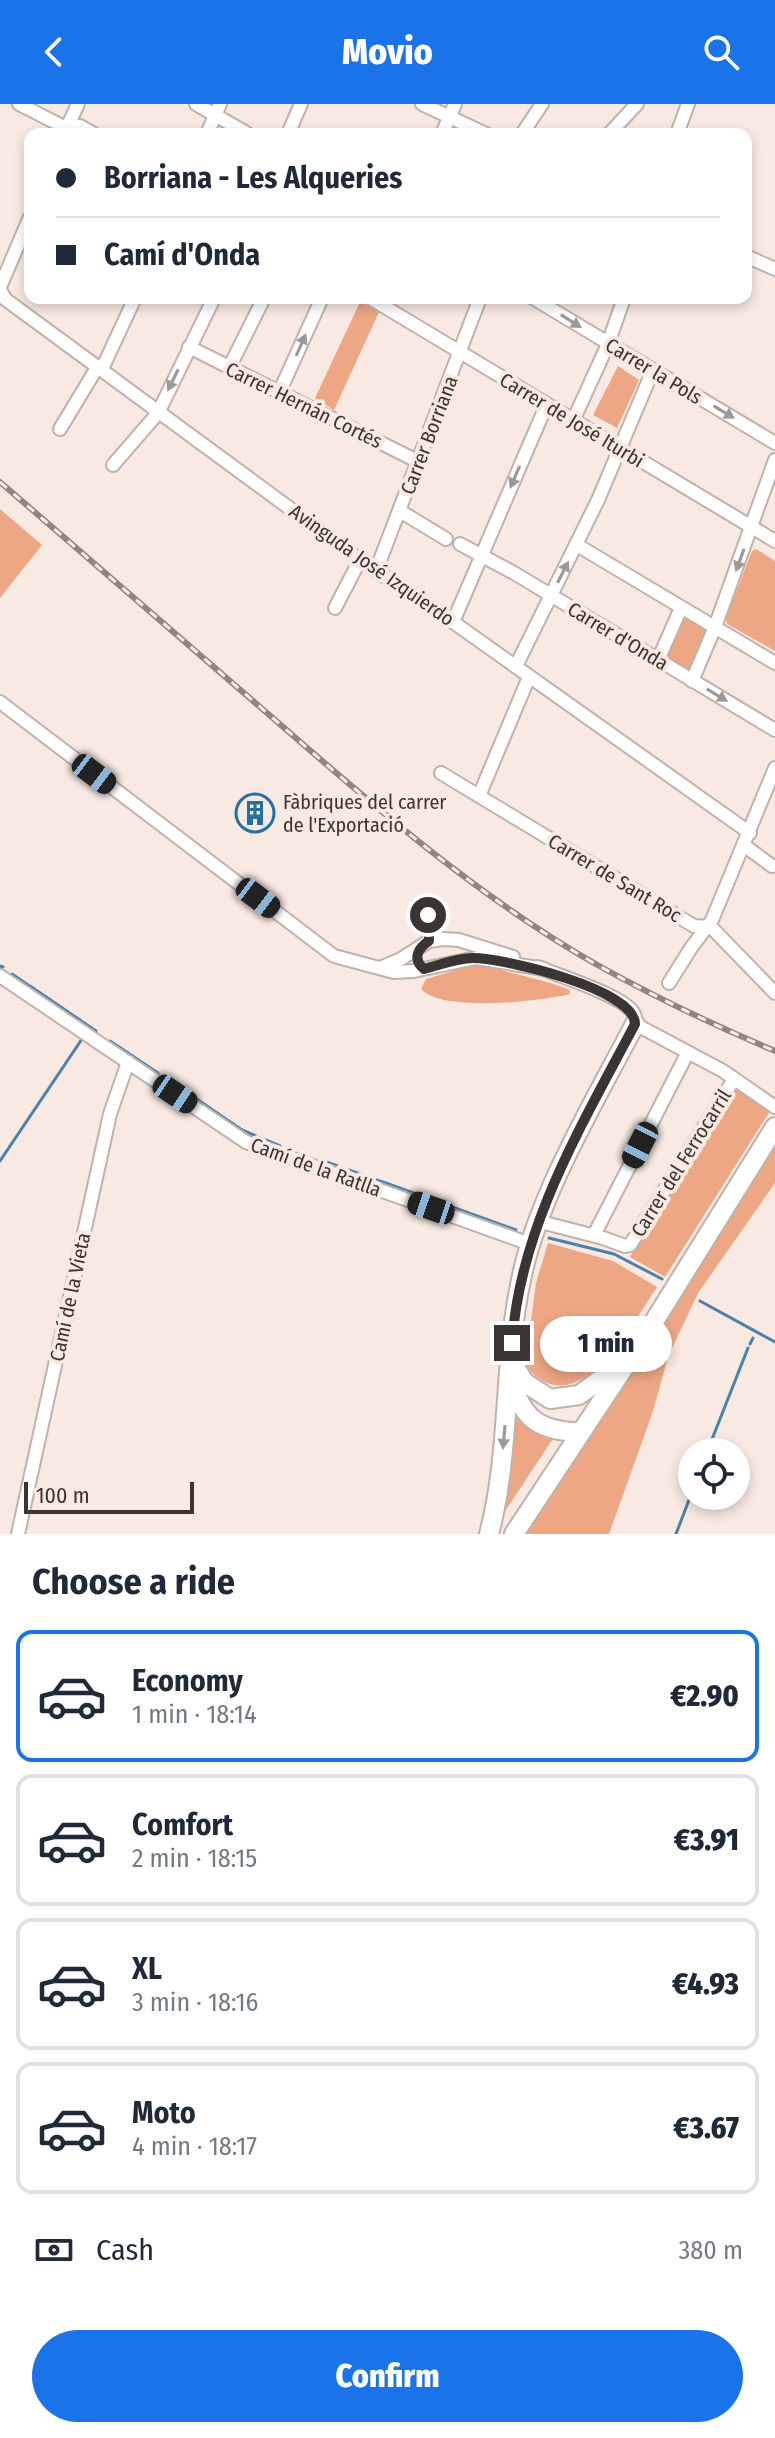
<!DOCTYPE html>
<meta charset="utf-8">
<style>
:root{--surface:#fff;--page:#f6f6f7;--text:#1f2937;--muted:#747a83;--line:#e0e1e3;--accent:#1a73e8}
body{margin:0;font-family:"Fira Sans Condensed",sans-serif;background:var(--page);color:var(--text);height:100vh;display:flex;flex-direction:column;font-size:30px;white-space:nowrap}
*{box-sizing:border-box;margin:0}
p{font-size:26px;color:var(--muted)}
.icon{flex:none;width:44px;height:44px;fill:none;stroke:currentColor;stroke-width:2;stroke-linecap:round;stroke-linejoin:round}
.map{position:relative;height:1430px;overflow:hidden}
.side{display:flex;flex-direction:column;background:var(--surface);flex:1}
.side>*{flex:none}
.banner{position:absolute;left:24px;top:24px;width:728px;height:176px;border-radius:16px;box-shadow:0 4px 12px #0003;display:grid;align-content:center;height:176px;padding:0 32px;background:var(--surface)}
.fabs{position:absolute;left:678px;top:1334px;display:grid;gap:16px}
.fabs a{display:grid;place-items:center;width:72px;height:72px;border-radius:50%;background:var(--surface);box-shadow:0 4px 12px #0003;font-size:40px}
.scale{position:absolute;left:24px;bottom:20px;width:170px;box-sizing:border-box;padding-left:8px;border:4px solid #3a3432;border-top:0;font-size:22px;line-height:28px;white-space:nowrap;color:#3a3432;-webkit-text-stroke:6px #f8e9e2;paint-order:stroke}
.end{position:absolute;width:36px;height:36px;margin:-18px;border:10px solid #3a3432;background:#fff;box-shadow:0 0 0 4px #fff}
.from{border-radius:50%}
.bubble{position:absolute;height:56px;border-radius:28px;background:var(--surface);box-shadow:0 4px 12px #0003;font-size:26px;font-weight:800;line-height:56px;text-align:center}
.car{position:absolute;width:24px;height:48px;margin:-24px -12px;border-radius:10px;box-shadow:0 0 6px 2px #0007;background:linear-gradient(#222 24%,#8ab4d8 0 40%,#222 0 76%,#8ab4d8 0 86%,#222 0)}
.banner b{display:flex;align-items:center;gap:28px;height:76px;font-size:30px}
.banner b+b{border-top:2px solid var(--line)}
.banner i{width:20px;height:20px;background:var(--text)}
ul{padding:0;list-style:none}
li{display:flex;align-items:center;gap:24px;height:132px;margin:0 16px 12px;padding:0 16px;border:4px solid var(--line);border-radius:16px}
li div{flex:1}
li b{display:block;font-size:30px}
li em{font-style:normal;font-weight:800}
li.selected{border-color:var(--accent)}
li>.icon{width:72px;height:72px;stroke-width:1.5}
h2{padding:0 32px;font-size:36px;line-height:96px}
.pay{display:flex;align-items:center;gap:20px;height:88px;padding:0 32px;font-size:30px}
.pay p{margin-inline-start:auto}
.cta{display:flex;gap:16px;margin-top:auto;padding:16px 32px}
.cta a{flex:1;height:92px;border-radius:48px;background:var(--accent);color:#fff;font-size:32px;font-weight:800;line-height:92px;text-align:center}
header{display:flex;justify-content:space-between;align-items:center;height:104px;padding:0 32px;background:var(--accent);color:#fff;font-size:36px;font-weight:800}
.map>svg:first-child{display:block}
.green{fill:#eda784}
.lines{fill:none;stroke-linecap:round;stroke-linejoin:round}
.stream{stroke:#4982aa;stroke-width:3}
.street-casing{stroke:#c0b2ab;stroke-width:16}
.secondary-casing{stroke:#c0b2ab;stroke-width:22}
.street{stroke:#fff;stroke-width:12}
.secondary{stroke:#fff;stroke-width:18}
.rail-casing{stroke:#908581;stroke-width:6}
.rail{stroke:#f8e9e2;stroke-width:3;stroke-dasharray:9;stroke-linecap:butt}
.oneway{fill:#9c9a98}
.route{stroke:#3a3432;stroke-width:10}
.labels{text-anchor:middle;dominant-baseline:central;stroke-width:8;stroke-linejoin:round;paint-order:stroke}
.street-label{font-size:20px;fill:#3a3432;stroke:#f8e9e2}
.poi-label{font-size:20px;fill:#3a3432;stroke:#f8e9e2;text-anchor:start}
</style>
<header><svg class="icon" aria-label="back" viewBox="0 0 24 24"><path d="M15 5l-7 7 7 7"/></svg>Movio<svg class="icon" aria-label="search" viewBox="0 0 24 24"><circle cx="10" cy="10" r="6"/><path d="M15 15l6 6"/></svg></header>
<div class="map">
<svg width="775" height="1430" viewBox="0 0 775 1430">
<rect width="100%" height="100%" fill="#f8e9e2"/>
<g class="green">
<path d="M360,198L379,208L334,306L315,294Z"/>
<path d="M618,262L639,276L617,324L593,311Z"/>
<path d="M0,405L42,441L0,494Z"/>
<path d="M756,445L775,457V547L727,520L726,514L752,447Z"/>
<path d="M683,512L710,527L692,567L666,552Z"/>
<path d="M477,860L551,879L570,886V890C540,897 443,909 421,885L426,875Z"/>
<path d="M735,983L770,1007L665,1173L630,1153Z"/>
<path d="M775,1032V1079L698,1189L668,1253L653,1307L609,1430H518Z"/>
<path d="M548,1139L613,1157L657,1183C631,1222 576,1325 525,1261L536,1179Z"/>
<path d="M512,1303L554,1333L500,1415Z"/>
</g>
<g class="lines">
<g class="stream">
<path d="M0,862L3,863"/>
<path d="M12,870L28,881"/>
<path d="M30,882L96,927"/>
<path d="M110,937L158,969"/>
<path d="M163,972L242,1026L280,1042"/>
<path d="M321,1056L382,1078"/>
<path d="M0,1057L82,935"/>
<path d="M383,1078L516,1126"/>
<path d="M549,1134L614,1150L662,1175"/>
<path d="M700,1197L775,1238"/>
<path d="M750,1240L753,1234"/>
<path d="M707,1348L748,1244"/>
<path d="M676,1430L692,1388"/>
</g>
<g class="street-casing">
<g id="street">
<path d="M19,0L66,24L80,22L94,30"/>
<path d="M196,0L248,30"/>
<path d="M422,0L486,30"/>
<path d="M64,30L78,0"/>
<path d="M207,30L220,0"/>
<path d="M288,30L301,0"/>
<path d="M442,30L455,0"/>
<path d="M522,30L542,0"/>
<path d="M609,30L637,0"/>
<path d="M677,30L688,0"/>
<path d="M746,152L775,165"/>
<path d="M0,183L30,113"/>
<path d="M0,186L5,195L360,456L453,518L750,729"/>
<path d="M370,194L775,437"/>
<path d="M533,194L775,339"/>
<path d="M189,243L419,358"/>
<path d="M229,264L264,194"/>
<path d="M102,265L135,194"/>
<path d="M279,289L322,194"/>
<path d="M573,317L608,240L624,194"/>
<path d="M60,325L98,262"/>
<path d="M113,361L158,309L214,194"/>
<path d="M400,407L446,435"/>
<path d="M460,440L514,469L775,626"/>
<path d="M577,441L775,559"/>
<path d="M376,467L480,194"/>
<path d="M335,504L360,456"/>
<path d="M453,518L546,302"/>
<path d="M658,556L681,504"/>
<path d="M516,562L598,396L653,266"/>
<path d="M692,577L715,523L775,356"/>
<path d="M0,598L334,852L394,868L414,867L476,854L544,865"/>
<path d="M441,669L694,822L711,823L775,889"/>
<path d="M479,692L529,573"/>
<path d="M745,742L772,762"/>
<path d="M428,811L429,837"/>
<path d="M538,863C559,872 618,890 632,907C636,913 635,913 635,920L723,967L775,1003"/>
<path d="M380,864L401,855L429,837L443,835L459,836L513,853"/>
<path d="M0,872L246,1038L530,1140"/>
<path d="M669,879L691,844L712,816L775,664"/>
<path d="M537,1117L603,1134L625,1142L630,1141L734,975"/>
<path d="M594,1131L687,950"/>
<path d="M18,1430L110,1010L128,958"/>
</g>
</g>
<g class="secondary-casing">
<g id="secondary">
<path d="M511,1256L524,1278L550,1295L579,1291L604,1273"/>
<path d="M511,1276C522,1313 537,1326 575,1328"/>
<path d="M489,1430C511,1347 503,1259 521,1176C538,1091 595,997 635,920"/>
<path d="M514,1430L650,1224L775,1023"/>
</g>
</g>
<use href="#street" class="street"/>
<use href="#secondary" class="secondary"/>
<g class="rail-casing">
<path id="rail" d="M0,378C91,457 183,536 274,615C377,705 482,796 601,863C657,894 716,922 775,947"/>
</g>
<use href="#rail" class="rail"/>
</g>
<defs><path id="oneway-solid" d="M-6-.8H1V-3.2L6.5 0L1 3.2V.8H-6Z" transform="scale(2)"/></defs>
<g class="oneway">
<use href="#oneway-solid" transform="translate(571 217) rotate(32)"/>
<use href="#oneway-solid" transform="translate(301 241) rotate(-66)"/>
<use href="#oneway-solid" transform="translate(173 276) rotate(116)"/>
<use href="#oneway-solid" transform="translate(724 308) rotate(31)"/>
<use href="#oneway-solid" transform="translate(515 373) rotate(113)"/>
<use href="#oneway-solid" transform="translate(740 456) rotate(110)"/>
<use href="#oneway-solid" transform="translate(563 468) rotate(-63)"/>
<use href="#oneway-solid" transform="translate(717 591) rotate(31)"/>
<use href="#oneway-solid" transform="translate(504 1333) rotate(95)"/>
</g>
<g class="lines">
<path class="route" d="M428,811L429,837C418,844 412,855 424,865C440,861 457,854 473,854C503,854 635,885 635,920C582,1021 520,1122 512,1239"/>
</g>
<defs>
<g id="building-ring" transform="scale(2)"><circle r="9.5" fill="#f8e9e2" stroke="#2470a3" stroke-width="1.5"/><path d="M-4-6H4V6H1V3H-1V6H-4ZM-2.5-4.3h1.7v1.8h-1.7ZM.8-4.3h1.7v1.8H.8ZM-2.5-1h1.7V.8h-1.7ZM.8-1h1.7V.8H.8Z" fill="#2470a3"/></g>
</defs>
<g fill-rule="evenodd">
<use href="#building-ring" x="255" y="709"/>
</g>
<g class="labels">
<g class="street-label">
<text transform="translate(654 267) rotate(31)">Carrer la Pols</text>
<text transform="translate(304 301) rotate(26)">Carrer Hernán Cortés</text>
<text transform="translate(572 316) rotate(31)">Carrer de José Iturbi</text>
<text transform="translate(429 331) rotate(-69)">Carrer Borriana</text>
<text transform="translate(372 461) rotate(35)">Avinguda José Izquierdo</text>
<text transform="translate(618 532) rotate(31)">Carrer d'Onda</text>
<text transform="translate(615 774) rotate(31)">Carrer de Sant Roc</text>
<text transform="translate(681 1059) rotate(-58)">Carrer del Ferrocarril</text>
<text transform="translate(316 1063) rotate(20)">Camí de la Ratlla</text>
<text transform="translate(70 1193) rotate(-78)">Camí de la Vieta</text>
</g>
<g class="poi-label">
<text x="283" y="698">Fàbriques del carrer<tspan x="283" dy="23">de l'Exportació</tspan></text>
</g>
</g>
</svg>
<div class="fabs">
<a><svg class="icon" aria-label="locate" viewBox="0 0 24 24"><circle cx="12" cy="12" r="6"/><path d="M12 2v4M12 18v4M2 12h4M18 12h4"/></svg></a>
</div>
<div class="scale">100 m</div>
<i class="end from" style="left:428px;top:811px"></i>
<i class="end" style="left:512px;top:1239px"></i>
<div class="bubble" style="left:540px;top:1212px;width:132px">1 min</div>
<i class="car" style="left:94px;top:670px;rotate:127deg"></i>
<i class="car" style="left:258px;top:794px;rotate:127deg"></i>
<i class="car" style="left:175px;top:990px;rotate:124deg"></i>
<i class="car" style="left:640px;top:1041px;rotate:207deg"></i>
<i class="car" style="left:431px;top:1104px;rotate:289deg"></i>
<div class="banner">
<b><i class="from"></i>Borriana - Les Alqueries</b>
<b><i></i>Camí d'Onda</b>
</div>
</div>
<section class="side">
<h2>Choose a ride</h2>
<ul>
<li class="selected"><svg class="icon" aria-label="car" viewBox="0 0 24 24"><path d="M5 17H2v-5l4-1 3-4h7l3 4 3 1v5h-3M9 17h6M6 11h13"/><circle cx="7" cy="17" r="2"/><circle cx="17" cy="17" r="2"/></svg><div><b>Economy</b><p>1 min · 18:14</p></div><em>€2.90</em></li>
<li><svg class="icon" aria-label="car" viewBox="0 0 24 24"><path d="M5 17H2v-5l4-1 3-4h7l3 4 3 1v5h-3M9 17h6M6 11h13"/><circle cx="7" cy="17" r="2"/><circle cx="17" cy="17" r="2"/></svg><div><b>Comfort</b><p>2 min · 18:15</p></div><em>€3.91</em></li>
<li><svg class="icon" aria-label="car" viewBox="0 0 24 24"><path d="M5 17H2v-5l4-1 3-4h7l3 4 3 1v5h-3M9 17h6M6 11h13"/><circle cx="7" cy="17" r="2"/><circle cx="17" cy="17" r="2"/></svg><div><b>XL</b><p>3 min · 18:16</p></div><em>€4.93</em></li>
<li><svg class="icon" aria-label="car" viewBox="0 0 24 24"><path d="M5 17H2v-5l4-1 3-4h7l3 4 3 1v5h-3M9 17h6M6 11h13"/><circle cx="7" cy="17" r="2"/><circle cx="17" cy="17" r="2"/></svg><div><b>Moto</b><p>4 min · 18:17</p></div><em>€3.67</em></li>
</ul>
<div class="pay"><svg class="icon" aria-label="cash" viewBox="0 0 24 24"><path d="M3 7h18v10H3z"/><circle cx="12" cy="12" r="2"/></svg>Cash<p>380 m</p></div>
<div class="cta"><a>Confirm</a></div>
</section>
